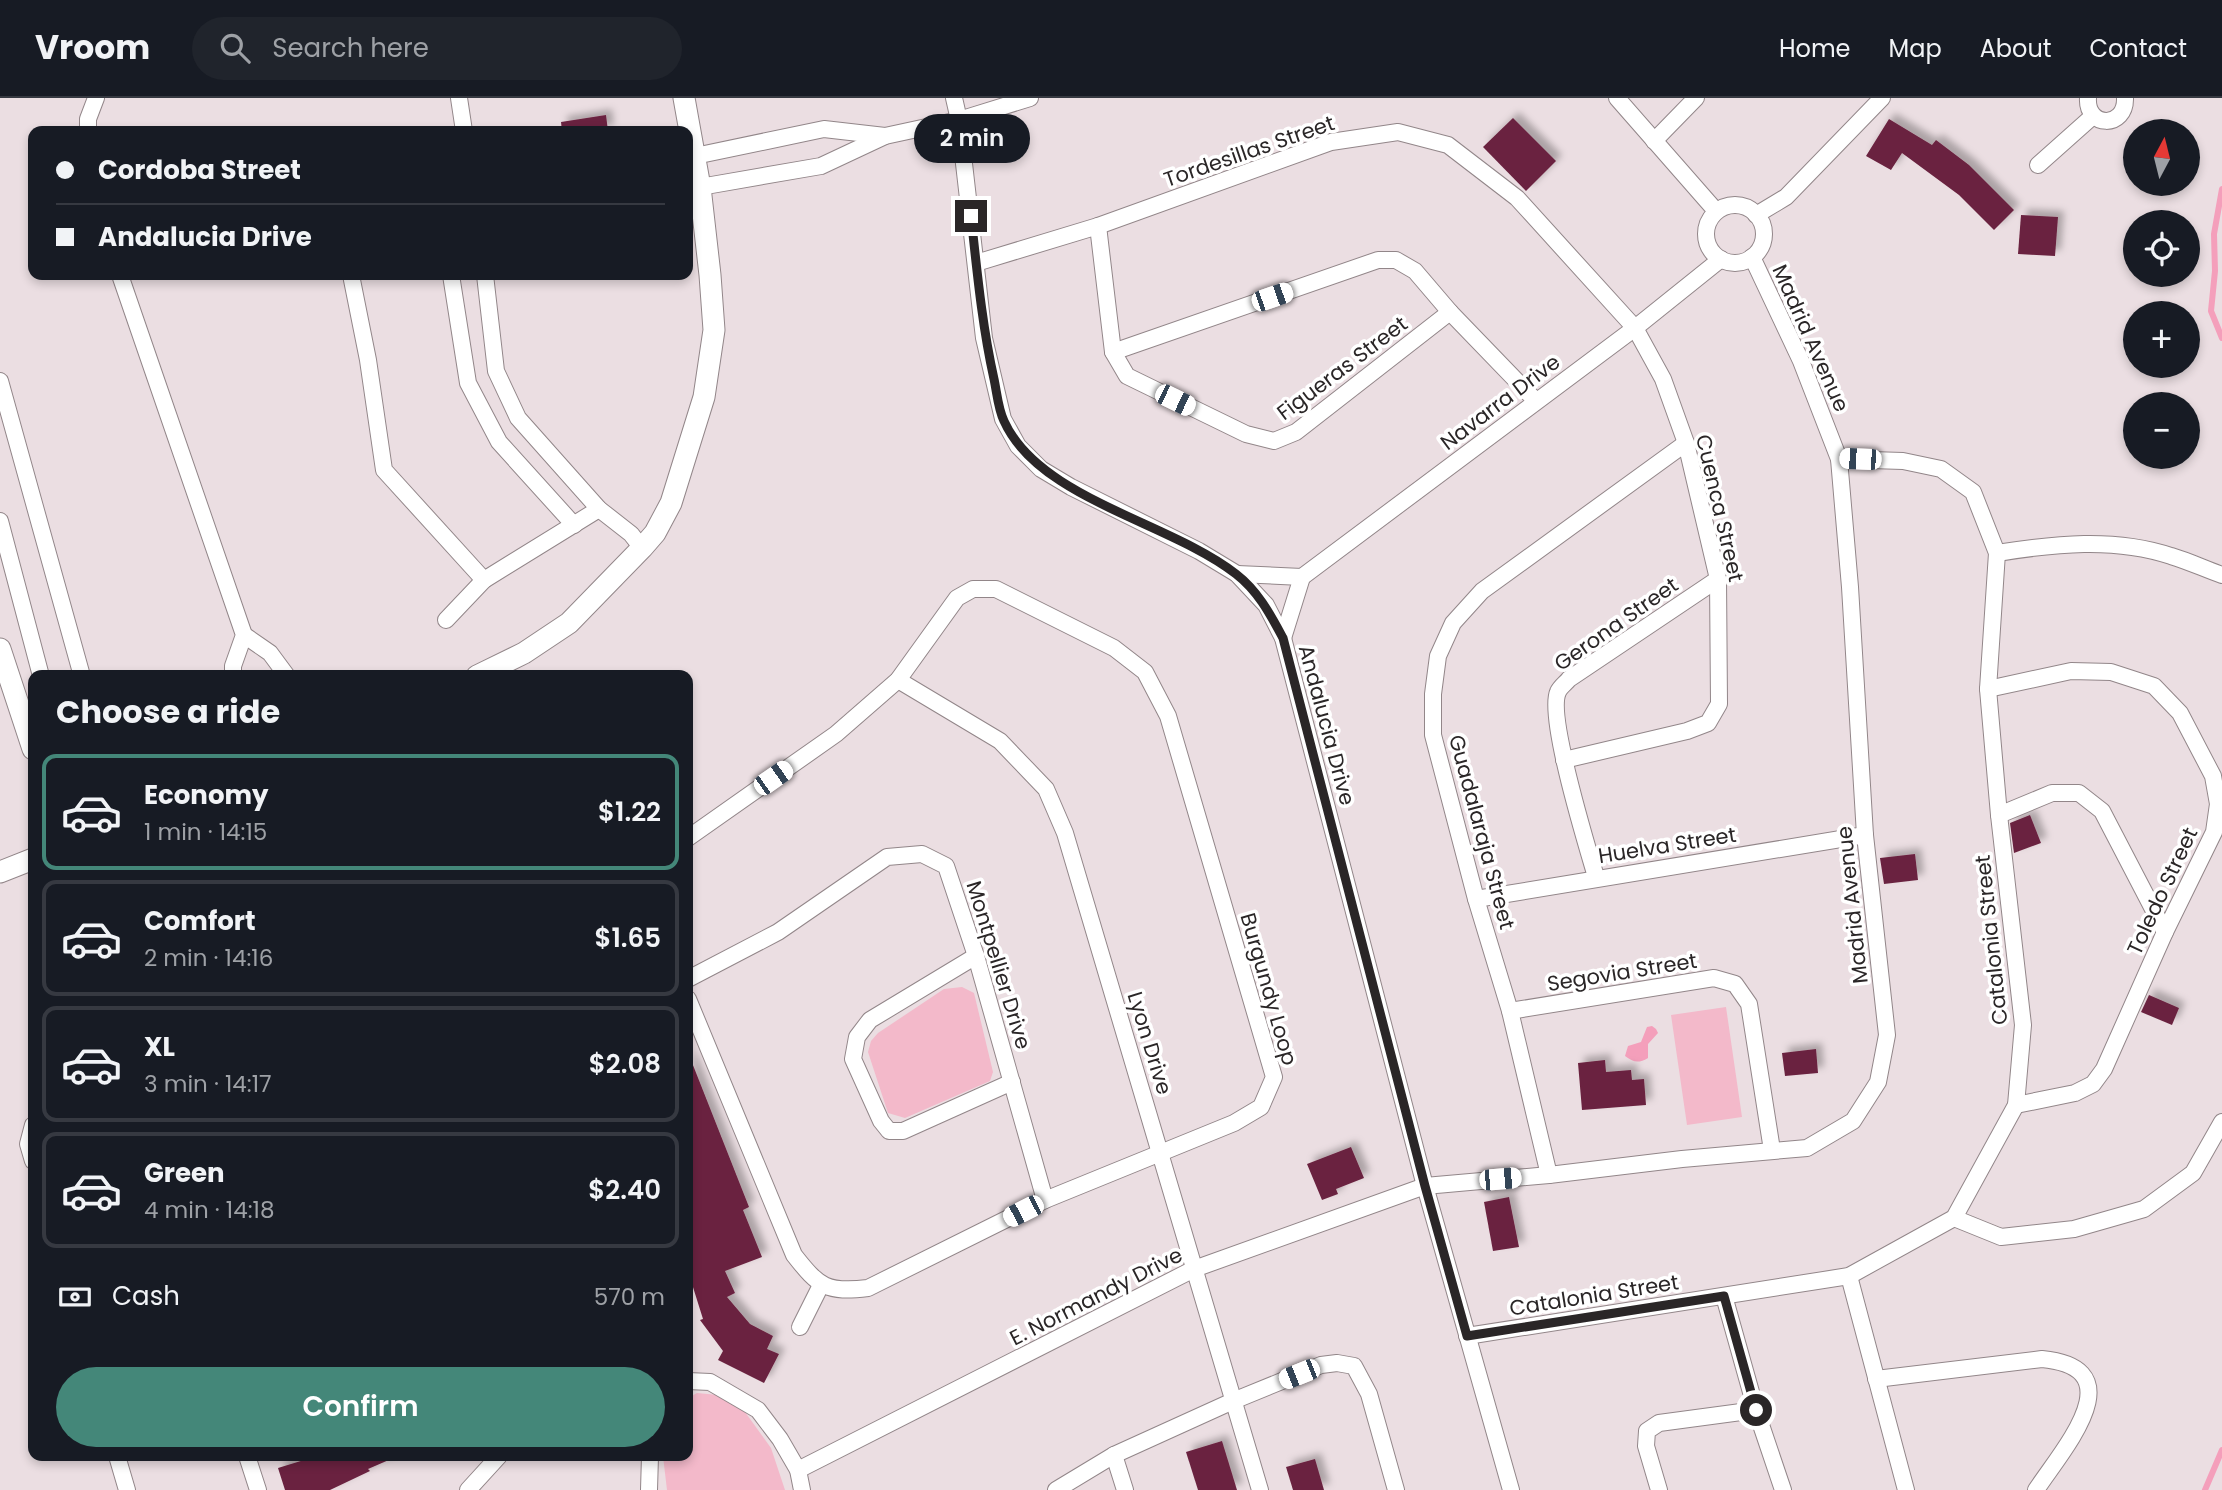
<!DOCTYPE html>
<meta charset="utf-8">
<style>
:root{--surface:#171b24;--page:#20242c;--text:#f1f3f6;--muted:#9ea1a6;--line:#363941;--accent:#448779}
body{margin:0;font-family:Poppins,sans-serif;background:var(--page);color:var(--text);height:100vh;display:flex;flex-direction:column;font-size:26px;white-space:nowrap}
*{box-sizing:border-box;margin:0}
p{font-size:23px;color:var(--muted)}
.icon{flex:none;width:38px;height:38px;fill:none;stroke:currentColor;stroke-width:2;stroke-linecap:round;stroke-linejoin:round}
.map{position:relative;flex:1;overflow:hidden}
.panel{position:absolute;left:28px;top:572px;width:665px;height:791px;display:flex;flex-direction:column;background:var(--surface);border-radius:14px;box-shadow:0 4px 10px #0003}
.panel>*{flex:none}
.guide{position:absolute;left:28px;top:28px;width:665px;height:154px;border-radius:14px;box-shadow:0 4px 10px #0003;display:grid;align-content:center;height:154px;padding:0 28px;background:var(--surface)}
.needle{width:46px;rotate:7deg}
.controls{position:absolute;left:2123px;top:21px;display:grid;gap:14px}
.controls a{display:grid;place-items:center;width:77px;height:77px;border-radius:50%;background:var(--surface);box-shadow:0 4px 10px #0003;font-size:35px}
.end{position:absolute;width:32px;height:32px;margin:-16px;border:9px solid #2a2627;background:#fff;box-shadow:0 0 0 4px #fff}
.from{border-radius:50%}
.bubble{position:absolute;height:49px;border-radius:24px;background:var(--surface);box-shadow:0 4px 10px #0003;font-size:23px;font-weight:600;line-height:49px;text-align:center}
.car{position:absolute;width:21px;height:42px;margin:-21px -10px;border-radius:9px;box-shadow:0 0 5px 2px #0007;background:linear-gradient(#fff 24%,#345 0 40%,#fff 0 76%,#345 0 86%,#fff 0)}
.guide b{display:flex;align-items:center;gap:24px;height:66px;font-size:26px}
.guide b+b{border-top:2px solid var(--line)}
.guide i{width:18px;height:18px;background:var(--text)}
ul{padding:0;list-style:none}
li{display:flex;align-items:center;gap:21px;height:116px;margin:0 14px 10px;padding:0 14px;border:4px solid var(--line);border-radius:14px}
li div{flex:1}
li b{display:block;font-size:26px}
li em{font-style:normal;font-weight:600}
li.selected{border-color:var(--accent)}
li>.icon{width:63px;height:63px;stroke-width:1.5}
h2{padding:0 28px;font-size:32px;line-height:84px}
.pay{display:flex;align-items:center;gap:18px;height:77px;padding:0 28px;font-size:26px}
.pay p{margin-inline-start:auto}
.button{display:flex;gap:14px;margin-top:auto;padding:14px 28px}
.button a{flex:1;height:80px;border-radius:42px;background:var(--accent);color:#fff;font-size:28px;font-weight:600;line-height:80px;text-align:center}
header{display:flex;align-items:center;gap:42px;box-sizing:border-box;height:98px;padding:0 35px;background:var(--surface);border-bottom:2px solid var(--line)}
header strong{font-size:33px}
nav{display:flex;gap:38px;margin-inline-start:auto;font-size:24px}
.search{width:490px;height:63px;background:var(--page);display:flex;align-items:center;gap:18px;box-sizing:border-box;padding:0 24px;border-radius:38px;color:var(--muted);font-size:26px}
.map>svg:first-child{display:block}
.green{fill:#f3b9ca}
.water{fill:#f49fbb}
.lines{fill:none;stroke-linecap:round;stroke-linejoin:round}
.stream{stroke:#f49fbb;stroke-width:6}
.building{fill:#6a223f;filter:url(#shadow)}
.street-casing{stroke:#928689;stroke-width:18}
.secondary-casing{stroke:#928689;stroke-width:23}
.street{stroke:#fff;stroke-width:16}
.secondary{stroke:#fff;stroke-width:21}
.route{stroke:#2a2627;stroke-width:9}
.labels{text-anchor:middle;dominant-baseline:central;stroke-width:7;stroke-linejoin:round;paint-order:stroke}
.street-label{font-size:21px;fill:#2a2627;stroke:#fff}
</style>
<header>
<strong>Vroom</strong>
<div class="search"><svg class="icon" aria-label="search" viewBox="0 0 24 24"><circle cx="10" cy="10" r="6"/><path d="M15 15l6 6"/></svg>Search here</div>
<nav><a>Home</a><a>Map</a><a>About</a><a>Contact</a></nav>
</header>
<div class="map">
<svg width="2222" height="1392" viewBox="0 0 2222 1392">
<defs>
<filter id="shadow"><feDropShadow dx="6" dy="-6" stdDeviation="3.5" flood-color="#0004"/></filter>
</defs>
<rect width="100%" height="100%" fill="#ebdee2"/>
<g class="green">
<path d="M962,889L974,895L993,974L990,983L905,1020L888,1015L868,954L871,943L878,935L944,891Z"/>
<path d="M1726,909L1742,1019L1687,1027L1671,917Z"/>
<path d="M697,1295L718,1297L745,1314L771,1350L785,1392H667L663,1358H688V1300Z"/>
</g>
<path class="water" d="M1652,928L1656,931L1658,935L1648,946V960C1638,966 1633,964 1625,958L1628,948L1641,944L1647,929Z"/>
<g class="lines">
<g class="stream">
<path d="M2222,91L2214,136L2215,173L2211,213L2222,240"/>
<path d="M2205,1392L2222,1352"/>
</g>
</g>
<g class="building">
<path d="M606,17L608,33H562L561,24Z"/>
<path d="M1513,20L1556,63L1526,93L1483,49Z"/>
<path d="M1889,21L1932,47L1936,42L1969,67L2014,112L1994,132L1959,97L1902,55L1891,72L1866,58Z"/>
<path d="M2021,117L2058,119L2055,158L2018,156Z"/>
<path d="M2030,717L2041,745L2014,755L2010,725Z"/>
<path d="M1915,756L1918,782L1884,786L1880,760Z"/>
<path d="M2149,897L2179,910L2172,927L2141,914Z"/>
<path d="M1816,951L1818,975L1785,978L1782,955Z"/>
<path d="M689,957L749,1109L743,1112L762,1159L725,1173L735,1195L727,1199L750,1226L773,1238L767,1251L779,1256L764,1285L718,1262L723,1253L700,1222L703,1221L692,1186L688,1188Z"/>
<path d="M1605,962L1606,974L1631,972L1632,982L1644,981L1646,1007L1582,1012L1578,965Z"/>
<path d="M1351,1049L1364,1080L1336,1091L1338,1096L1322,1102L1307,1066Z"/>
<path d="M1509,1099L1519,1149L1493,1153L1484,1104Z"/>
<path d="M1222,1343L1237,1392H1198L1186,1354Z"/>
<path d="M317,1358H398L368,1371L370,1373L330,1392H285L278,1370Z"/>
<path d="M1315,1361L1324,1392H1293L1286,1369Z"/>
</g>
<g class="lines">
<g class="street-casing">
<g id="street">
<path d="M459,0L464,33"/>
<path d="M954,0L959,22L984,240L1003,321L1018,348L1041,371L1071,389L1199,453L1237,476L1266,507L1283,540L1425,1088L1511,1392"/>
<path d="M1617,0L1716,113"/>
<path d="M2088,0C2086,30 2126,31 2125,0"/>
<path d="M88,33V21L96,0"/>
<path d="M1654,43L1696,0"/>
<path d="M695,58L824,31L885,38"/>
<path d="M2038,67L2093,18"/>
<path d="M700,89L821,68L885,38L959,22L1030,0"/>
<circle cx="1735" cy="136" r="29"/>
<path d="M1756,117L1786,99L1882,0"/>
<path d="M1098,128L1113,254L1127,278L1246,336L1274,343L1296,334L1450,214"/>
<path d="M976,165L1098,128L1331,44L1398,34L1448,47L1517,100L1635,230L1663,281L1686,345L1718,481L1719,606L1708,625L1687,633L1564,662"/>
<path d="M120,177L244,537L233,568V578"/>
<path d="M351,177L368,262L384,372L484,482"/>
<path d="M451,177L468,285L499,344L574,427"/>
<path d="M485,177L496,273L518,320L599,411L631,436L642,450"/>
<path d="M1113,254L1378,162H1396L1415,173L1450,214L1536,303"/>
<path d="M0,283L82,578"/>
<path d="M0,423L41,578"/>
<path d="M1997,455C2054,446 2114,439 2171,458C2188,463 2205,471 2222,477"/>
<path d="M1237,476L1302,479"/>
<path d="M1302,479L1635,230L1721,161"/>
<path d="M446,522L484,482L599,411"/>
<path d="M244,537L270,555L287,578"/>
<path d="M1283,540L1302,479"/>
<path d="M898,582L1000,643L1046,691L1065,735L1260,1392"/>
<path d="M1988,591L2071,573L2111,574L2154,588L2180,615L2213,678L2218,706L2214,734L2165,834L2104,971L2093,986L2075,995L2016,1007"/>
<path d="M1999,717L2052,695H2079L2102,713L2165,834"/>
<path d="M688,740L836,636L898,582L957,500L973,491H996L1114,550L1145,574L1168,618L1274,979L1261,1009L1234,1025L1045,1102L868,1190C827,1195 819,1189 794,1157L688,901"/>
<path d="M1596,779C1587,748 1547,618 1558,594C1560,589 1566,585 1569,581L1718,481"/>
<path d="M1476,801L1865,737"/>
<path d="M976,858L870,922L857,939L853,961L881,1023L889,1033H903L1012,984"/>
<path d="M688,881L778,834L887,759L922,756L946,768L976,858L1045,1102"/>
<path d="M1510,913L1714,880L1735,886L1749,906L1772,1052"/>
<path d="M33,1027L28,1046L33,1063"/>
<path d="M1549,1077L1510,913L1476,801L1433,637V596L1438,558L1453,525L1482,493L1686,345"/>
<path d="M1954,1120L2001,1139L2074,1131L2144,1111L2193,1075L2222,1024"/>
<path d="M1849,1178L1906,1392"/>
<path d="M1724,1198L1756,1312L1783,1392"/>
<path d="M800,1229L821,1187"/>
<path d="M1467,1238L1849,1178L1954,1120L2016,1007L2023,927L1999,717L1988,591L1997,455L1973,394L1941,371L1903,363L1839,361"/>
<path d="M1876,1281L2042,1261C2136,1270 2063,1351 2036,1392"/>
<path d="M688,1283L710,1284L758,1312L780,1341L798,1372L802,1392"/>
<path d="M1114,1357L1125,1392"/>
<path d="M117,1358L127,1392"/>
<path d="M247,1358L258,1392"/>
<path d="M798,1372L1194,1171L1425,1088L1549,1077L1682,1061L1807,1050L1853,1023L1878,984L1887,937L1865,737L1850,489L1839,361L1801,263L1752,159"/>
<path d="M468,1392L499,1358"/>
<path d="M649,1392L650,1358"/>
<path d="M1056,1392L1114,1357L1233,1303L1321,1267L1337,1265L1354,1268L1369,1296L1396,1392"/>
<path d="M1659,1392L1646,1348L1647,1333L1659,1325L1756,1312"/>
</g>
</g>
<g class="secondary-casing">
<g id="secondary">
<path d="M0,551L33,651"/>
<path d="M477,578L524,555L569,525L642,450L655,435L671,405L704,299L714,232L710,177L700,89L684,0"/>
<path d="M0,774L33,761"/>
</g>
</g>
<use href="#street" class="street"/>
<use href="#secondary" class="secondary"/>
</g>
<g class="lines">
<path class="route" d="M971,118C977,173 982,227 994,281C997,295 998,311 1004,323C1039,401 1170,424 1236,476C1258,493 1270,516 1283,540L1425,1088L1467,1238L1724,1198L1756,1312"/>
</g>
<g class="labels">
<g class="street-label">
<text transform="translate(1249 53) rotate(-19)">Tordesillas Street</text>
<text transform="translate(1811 240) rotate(66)">Madrid Avenue</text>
<text transform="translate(1342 270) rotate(-37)">Figueras Street</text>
<text transform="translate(1500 304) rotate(-37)">Navarra Drive</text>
<text transform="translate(1720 410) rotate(77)">Cuenca Street</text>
<text transform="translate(1616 526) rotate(-35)">Gerona Street</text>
<text transform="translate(1327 627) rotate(75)">Andalucia Drive</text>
<text transform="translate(1482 734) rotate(75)">Guadalaraja Street</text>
<text transform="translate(1667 747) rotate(-9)">Huelva Street</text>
<text transform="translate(2162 793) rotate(-65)">Toledo Street</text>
<text transform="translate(1852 807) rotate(-96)">Madrid Avenue</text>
<text transform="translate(1991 842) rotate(-96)">Catalonia Street</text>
<text transform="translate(999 867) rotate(73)">Montpellier Drive</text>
<text transform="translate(1622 874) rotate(-9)">Segovia Street</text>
<text transform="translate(1269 891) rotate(74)">Burgundy Loop</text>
<text transform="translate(1150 945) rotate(73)">Lyon Drive</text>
<text transform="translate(1594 1197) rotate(-9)">Catalonia Street</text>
<text transform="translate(1096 1198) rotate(-27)">E. Normandy Drive</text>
</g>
</g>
</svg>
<div class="controls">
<a><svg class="needle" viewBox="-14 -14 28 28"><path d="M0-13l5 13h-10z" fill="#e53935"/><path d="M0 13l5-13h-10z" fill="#9ea1a6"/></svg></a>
<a><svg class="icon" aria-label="locate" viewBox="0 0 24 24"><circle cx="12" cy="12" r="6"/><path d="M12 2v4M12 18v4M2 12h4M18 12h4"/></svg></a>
<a>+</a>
<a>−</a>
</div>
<i class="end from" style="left:1756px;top:1312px"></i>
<i class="end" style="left:971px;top:118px"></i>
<div class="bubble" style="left:914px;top:16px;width:116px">2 min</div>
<i class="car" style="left:1272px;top:199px;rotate:71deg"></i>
<i class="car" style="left:1175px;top:302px;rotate:116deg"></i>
<i class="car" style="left:1860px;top:361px;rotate:272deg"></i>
<i class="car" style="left:773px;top:680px;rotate:55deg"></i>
<i class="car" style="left:1500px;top:1081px;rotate:85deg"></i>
<i class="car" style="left:1023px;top:1113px;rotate:243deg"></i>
<i class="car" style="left:1299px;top:1276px;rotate:248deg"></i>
<div class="guide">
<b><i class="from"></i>Cordoba Street</b>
<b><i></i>Andalucia Drive</b>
</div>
<section class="panel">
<h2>Choose a ride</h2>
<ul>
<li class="selected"><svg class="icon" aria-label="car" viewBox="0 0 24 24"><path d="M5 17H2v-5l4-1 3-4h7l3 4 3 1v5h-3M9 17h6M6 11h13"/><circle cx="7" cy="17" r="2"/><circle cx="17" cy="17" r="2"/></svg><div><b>Economy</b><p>1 min · 14:15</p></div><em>$1.22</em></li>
<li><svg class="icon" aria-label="car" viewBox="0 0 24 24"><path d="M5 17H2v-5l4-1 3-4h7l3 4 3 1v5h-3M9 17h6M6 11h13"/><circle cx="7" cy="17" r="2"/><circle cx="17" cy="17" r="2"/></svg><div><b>Comfort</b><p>2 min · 14:16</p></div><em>$1.65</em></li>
<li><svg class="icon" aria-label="car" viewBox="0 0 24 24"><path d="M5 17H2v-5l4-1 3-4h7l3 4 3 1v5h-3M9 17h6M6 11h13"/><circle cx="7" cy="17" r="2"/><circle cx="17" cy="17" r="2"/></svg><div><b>XL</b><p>3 min · 14:17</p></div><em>$2.08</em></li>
<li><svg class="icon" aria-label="car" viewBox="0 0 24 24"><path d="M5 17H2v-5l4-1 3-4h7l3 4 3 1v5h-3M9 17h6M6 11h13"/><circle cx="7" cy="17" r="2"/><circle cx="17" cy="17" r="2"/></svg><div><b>Green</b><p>4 min · 14:18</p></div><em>$2.40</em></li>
</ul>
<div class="pay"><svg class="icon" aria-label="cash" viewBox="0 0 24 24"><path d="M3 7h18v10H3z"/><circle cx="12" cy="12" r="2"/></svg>Cash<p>570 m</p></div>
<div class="button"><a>Confirm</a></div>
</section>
</div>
